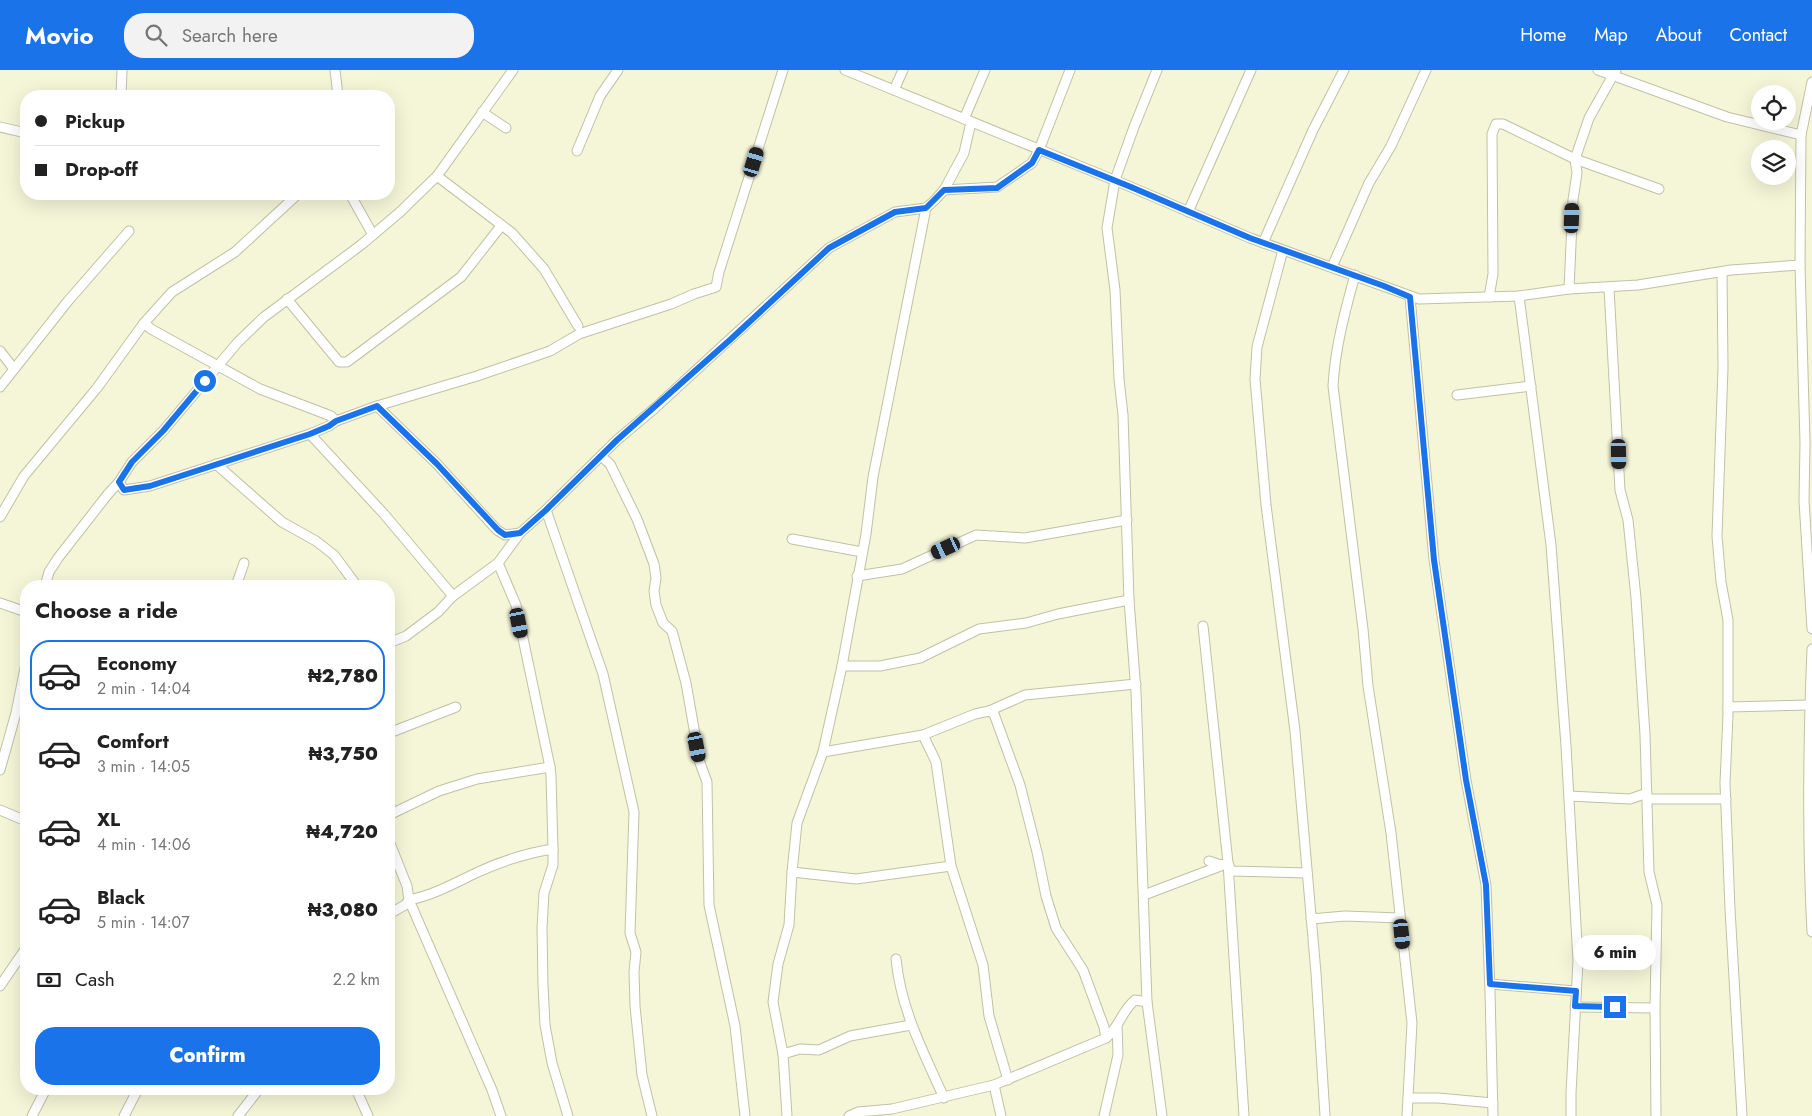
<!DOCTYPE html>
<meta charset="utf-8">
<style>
:root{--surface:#fff;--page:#f2f2f2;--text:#222;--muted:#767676;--line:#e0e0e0;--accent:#1a73e8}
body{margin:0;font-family:Jost,sans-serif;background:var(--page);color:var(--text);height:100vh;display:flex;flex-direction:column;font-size:19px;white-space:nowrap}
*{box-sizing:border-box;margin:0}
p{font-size:16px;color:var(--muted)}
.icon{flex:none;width:28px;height:28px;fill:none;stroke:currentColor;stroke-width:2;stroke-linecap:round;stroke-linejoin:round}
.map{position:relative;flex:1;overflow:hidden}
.details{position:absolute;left:20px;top:510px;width:375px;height:515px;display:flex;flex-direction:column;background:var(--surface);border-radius:20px;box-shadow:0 5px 20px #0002}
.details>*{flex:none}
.banner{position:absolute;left:20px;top:20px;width:375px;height:110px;border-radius:20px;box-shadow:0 5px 20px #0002;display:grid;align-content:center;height:110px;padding:0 15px;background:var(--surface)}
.controls{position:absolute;left:1751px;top:15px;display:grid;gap:10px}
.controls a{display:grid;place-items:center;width:45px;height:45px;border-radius:50%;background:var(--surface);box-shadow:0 5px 20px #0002;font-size:25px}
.end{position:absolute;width:22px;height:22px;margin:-11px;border:6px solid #1a73e8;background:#fff;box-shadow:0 0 0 2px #fff}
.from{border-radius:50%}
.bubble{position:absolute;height:35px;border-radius:18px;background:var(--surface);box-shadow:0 5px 20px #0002;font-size:16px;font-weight:800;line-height:35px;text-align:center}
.car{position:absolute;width:15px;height:30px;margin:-15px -8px;border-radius:6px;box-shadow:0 0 4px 1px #0007;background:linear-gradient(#222 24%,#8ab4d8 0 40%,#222 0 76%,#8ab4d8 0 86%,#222 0)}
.banner b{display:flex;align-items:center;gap:18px;height:48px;font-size:19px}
.banner b+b{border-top:1px solid var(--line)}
.banner i{width:12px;height:12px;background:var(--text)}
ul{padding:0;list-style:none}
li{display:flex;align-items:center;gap:15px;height:70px;margin:0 10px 8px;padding:0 5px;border:2px solid transparent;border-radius:20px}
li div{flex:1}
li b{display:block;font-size:19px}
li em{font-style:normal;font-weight:800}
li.selected{border-color:var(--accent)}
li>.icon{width:45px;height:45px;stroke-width:1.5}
h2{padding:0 15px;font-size:22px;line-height:60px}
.pay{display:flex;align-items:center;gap:12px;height:55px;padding:0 15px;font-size:19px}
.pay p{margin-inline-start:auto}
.cta{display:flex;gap:10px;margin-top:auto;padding:10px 15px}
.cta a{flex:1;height:58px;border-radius:20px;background:var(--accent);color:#fff;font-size:20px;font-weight:800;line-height:58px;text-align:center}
header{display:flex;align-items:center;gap:30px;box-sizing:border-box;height:70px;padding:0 25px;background:var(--accent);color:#fff}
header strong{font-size:24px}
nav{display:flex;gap:28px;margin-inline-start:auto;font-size:18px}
.search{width:350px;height:45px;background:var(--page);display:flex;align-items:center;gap:12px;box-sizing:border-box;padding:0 18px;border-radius:20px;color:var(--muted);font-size:19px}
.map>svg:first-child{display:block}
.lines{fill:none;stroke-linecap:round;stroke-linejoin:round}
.minor-casing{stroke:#c1c1a5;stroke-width:11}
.minor{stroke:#fff;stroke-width:9}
.route{stroke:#1a73e8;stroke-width:6}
</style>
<header>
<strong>Movio</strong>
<div class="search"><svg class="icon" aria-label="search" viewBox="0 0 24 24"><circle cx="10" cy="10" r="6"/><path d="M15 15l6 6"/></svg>Search here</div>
<nav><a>Home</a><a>Map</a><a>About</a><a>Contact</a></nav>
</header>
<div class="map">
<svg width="1812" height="1046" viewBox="0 0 1812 1046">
<rect width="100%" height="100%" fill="#f5f5d8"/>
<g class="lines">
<g class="minor-casing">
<g id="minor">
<path d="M335,0L338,26"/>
<path d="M845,0L1131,117L1250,168L1419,229L1519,226L1569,219L1638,215L1731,200L1800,195"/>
<path d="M1157,0L1134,57L1115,110L1107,158L1115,220L1119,309L1123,345L1129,530L1136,622L1147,932L1162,1046"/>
<path d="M1598,0L1727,47L1801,65"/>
<path d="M1812,12L1801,65L1800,195L1805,373L1804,431L1812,559"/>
<path d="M894,20L903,0"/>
<path d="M121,26L122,0"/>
<path d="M482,42L506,58"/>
<path d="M964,49L985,0"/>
<path d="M0,57L26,63"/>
<path d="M577,81L600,26L618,0"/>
<path d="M437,106L512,163L544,199L578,256"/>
<path d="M944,120L997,117L1032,93L1039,80L1070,0"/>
<path d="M350,124L373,165"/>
<path d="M1188,142L1251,0"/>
<path d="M1263,173L1313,60L1344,0"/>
<path d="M1283,180L1257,277L1255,309L1266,435L1295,661L1316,903L1325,1046"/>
<path d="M1332,197L1369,113L1391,76L1426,0"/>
<path d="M1722,202L1723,298L1717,466L1721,512L1728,550V645L1725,713L1730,839L1742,1046"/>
<path d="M1355,205C1345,241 1335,278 1333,316L1363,559L1368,616L1391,763L1412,953L1407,1046"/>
<path d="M1609,218L1620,420L1628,450L1636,528L1645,665L1649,802L1657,835L1655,938L1656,1046"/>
<path d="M1569,219L1573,130L1577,103L1575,89L1589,48L1616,0"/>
<path d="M1519,226L1551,475L1566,676L1578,891L1571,1023V1046"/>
<path d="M1410,227L1434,490L1466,710L1486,815L1490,922L1493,1046"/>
<path d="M1489,227L1493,204L1492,64L1496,54H1503L1575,89L1659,119"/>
<path d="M287,229L339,292H347L461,207L501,156"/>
<path d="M144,253L151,259L260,319L331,346L336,351"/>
<path d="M0,281L14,299"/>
<path d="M0,317L68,231L129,161"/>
<path d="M1457,325L1531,316"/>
<path d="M377,336L437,394L497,460L505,465L520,463"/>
<path d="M310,364L384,444L453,526"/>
<path d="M601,386L610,394L637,449L654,494L656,508L654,521L656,535L663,553L672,561L686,613L700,693L707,712L709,835L735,956L745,1046"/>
<path d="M216,394L282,452L316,471L334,485L357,516"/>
<path d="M119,412L124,420L150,416L310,364L329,356L336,351L377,336L477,306L550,281L579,264L671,234L694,224L716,217L719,202L783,0"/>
<path d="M546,440L603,604L634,742L630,863L636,882L634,902L635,936L642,1005L652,1046"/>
<path d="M0,447L24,406L97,318L144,253L172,222L235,182L298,124"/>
<path d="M792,469L862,482"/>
<path d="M498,493L516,535L550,697L551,706L553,779C527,783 502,791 478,802C455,813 434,825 409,830L492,1020L501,1046"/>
<path d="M857,506L902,499L976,465L1025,468L1127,450"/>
<path d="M45,516L49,502L58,488L108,424L119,412L132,392L163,361L238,272L264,247L361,175L400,142L437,106L513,0"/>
<path d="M236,516L244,493"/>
<path d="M0,533L26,542"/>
<path d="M1203,556L1228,793L1244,1046"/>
<path d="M389,573L406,566L438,542L453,526L498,493L520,463L546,440L617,370L655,338L829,178L895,142L926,138L935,130L944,120L964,83L971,52"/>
<path d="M1812,579C1808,674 1807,768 1812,862"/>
<path d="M842,596H880L920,588L979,559L1026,553L1058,544L1129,530"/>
<path d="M1728,637L1809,635"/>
<path d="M989,641L1025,625L1136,614"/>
<path d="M389,663L456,637"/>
<path d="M923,665L936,692L951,796L983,895L989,946L1008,1010"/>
<path d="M823,682L923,665L975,644L989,641L994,644L1020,715L1037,782L1046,826L1056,858L1083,900L1104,957L1106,968"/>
<path d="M0,700L16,643L26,593"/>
<path d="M1569,726L1630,729L1647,723"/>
<path d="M1648,729H1726"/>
<path d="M0,740L26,751"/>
<path d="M389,745L439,721L477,709L550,697"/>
<path d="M389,771L407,816L409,830L405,835L389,844"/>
<path d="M553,779V795L544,823L542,858L543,915L545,955L552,993L568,1046"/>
<path d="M1209,791L1221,795L1228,793L1231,801L1307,803"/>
<path d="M792,802L856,809L951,796"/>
<path d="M1144,825L1223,795"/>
<path d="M1311,849L1345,846L1400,848"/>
<path d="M896,889C901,940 923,981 944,1028"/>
<path d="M1490,914L1576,921"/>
<path d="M0,916L26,878"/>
<path d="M1575,937L1655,938"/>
<path d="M783,984L800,979L819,980L850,966L911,955"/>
<path d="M994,1015L1001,1046"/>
<path d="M356,1019L368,1046"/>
<path d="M1408,1028H1438L1493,1033"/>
<path d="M32,1046L46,1019"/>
<path d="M124,1046L138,1019"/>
<path d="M238,1046L259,1019"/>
<path d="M787,1046L783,984L773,932L778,894L789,855L792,802L797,753L823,682L842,596L866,464L873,407L926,138"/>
<path d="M849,1046L858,1042L892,1039L994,1015L1106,968C1119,958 1122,940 1135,930L1147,932"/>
<path d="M1104,1046L1118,985L1117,955"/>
</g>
</g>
<use href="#minor" class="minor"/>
</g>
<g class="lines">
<path class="route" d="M205,311L163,361L132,392L119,412L124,420L150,416L310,364L329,356L336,351L377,336L437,394L498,460L505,465L520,463L546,440L617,370L731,269L829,178L895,142L926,138L944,120L997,118L1032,93L1039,80L1131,117L1250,168L1384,216L1410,227L1434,490L1466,710L1486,815L1490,914L1576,921L1575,936L1615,937"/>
</g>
</svg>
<div class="controls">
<a><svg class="icon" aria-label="locate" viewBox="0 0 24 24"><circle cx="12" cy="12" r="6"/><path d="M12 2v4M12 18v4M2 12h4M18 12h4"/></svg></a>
<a><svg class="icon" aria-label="layers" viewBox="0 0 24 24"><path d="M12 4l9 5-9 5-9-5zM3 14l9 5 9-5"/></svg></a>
</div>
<i class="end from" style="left:205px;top:311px"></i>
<i class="end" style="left:1615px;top:937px"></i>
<div class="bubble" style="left:1574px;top:865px;width:82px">6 min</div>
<i class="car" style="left:754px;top:92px;rotate:17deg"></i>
<i class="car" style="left:1572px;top:148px;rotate:2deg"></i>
<i class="car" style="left:1619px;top:384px;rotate:179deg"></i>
<i class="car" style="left:946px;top:478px;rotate:245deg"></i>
<i class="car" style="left:519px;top:553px;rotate:169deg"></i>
<i class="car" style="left:697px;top:677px;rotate:169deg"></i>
<i class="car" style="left:1402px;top:864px;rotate:174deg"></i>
<div class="banner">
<b><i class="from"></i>Pickup</b>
<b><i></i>Drop-off</b>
</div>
<section class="details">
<h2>Choose a ride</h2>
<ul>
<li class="selected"><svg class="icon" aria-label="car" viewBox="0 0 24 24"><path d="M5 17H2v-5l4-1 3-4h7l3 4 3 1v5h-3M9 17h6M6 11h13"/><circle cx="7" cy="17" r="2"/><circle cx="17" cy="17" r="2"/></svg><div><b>Economy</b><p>2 min · 14:04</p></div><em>₦2,780</em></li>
<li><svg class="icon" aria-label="car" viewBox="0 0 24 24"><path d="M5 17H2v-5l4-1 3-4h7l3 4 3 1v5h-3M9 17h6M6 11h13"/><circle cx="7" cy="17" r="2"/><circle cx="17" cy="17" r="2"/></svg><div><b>Comfort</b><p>3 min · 14:05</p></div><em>₦3,750</em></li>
<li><svg class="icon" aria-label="car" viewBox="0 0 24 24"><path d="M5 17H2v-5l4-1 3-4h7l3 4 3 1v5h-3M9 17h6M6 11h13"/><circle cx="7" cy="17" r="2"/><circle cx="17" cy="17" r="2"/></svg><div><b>XL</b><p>4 min · 14:06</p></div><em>₦4,720</em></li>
<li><svg class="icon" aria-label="car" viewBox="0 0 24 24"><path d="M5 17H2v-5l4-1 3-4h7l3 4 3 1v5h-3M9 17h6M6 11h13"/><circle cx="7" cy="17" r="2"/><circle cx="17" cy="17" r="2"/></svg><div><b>Black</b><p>5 min · 14:07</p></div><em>₦3,080</em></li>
</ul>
<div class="pay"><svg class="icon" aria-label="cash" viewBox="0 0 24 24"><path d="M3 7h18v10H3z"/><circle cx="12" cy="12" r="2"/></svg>Cash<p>2.2 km</p></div>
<div class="cta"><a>Confirm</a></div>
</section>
</div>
